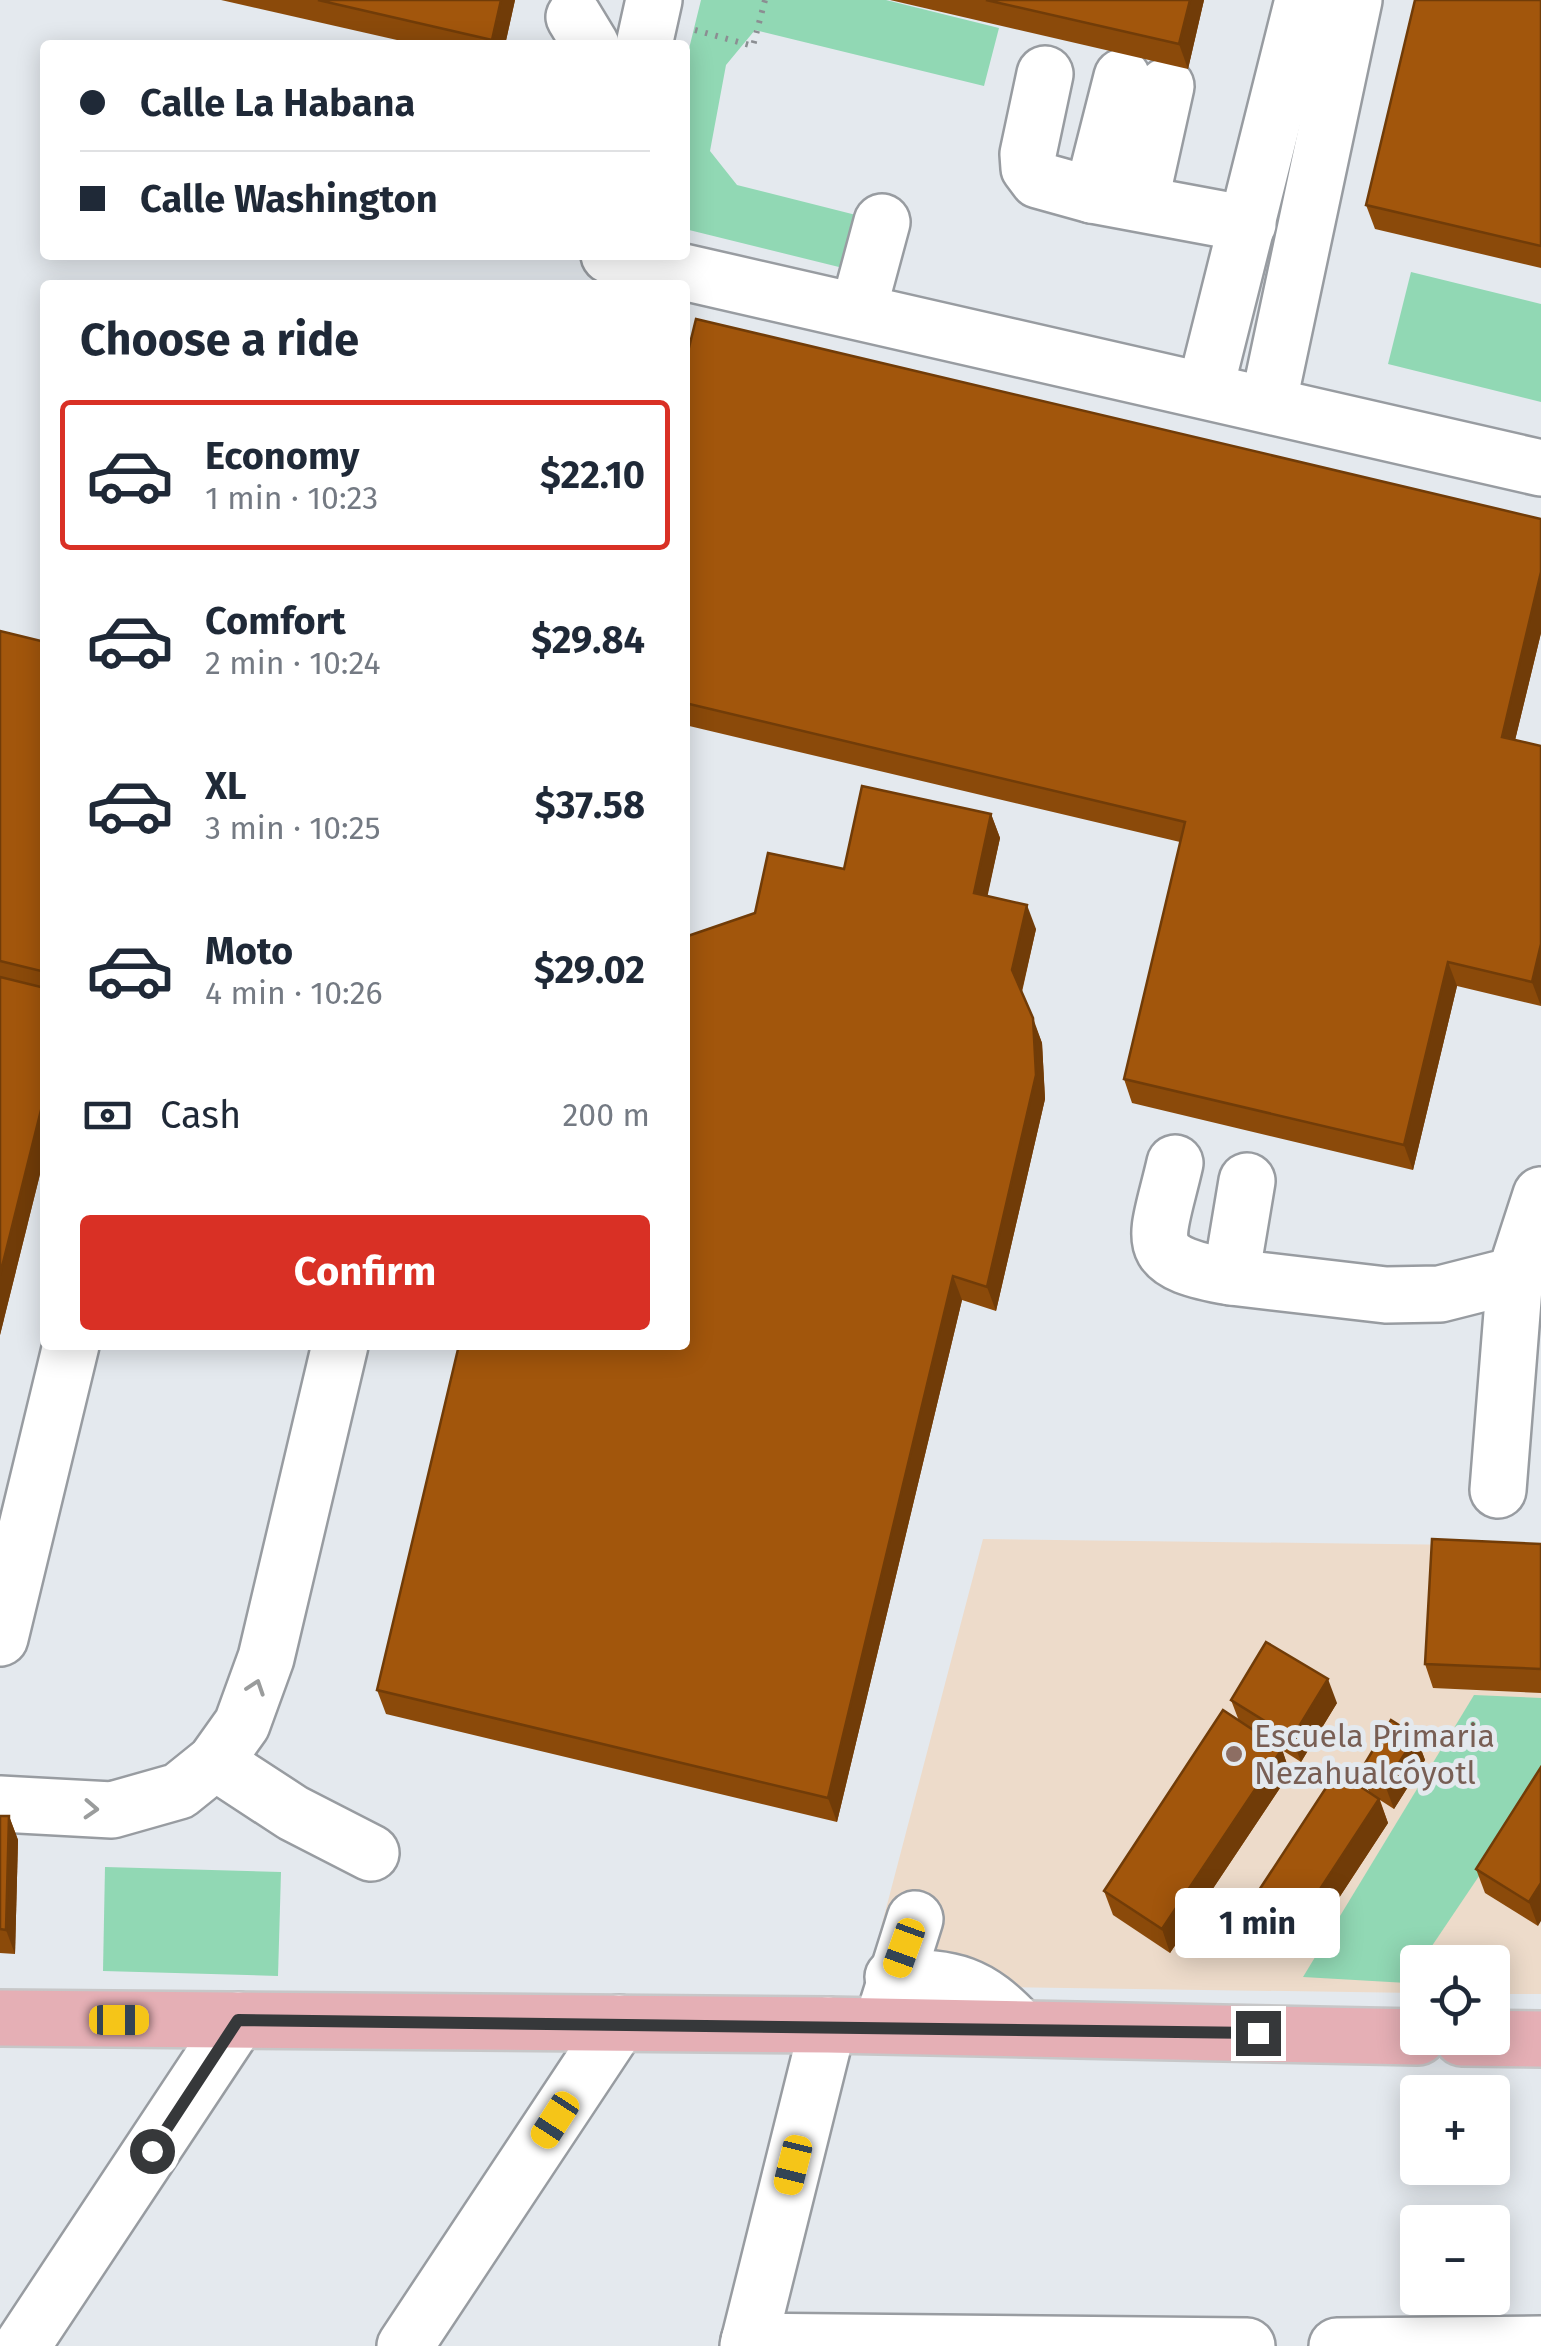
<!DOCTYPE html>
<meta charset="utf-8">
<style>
:root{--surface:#fff;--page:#f6f6f7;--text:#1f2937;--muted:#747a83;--line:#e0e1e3;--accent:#d93025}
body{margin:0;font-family:"Fira Sans",sans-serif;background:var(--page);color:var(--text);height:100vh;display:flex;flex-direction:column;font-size:38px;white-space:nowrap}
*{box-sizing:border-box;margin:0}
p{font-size:32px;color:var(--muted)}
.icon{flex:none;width:55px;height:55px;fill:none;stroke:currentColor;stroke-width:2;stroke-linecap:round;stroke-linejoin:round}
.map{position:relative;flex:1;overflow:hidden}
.side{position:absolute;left:40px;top:280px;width:650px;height:1070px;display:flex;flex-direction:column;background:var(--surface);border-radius:10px;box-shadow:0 5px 25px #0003}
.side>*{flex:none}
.banner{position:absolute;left:40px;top:40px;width:650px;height:220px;border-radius:10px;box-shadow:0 5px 25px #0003;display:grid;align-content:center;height:220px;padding:0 40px;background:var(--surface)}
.fabs{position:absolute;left:1400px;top:1945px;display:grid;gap:20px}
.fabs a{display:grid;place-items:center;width:110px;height:110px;border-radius:10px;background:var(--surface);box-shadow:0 5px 25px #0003;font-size:50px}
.end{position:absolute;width:45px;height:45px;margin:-22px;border:12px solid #36383a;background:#fff;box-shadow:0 0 0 5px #fff}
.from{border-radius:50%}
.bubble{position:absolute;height:70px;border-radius:10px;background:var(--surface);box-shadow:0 5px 25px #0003;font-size:32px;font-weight:700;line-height:70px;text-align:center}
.car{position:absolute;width:30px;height:60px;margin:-30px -15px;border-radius:12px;box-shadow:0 0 8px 2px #0007;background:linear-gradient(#f5c518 24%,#345 0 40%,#f5c518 0 76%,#345 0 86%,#f5c518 0)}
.banner b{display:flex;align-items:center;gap:35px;height:95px;font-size:38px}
.banner b+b{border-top:2px solid var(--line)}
.banner i{width:25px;height:25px;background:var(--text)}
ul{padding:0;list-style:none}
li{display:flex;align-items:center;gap:30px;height:150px;margin:0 20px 15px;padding:0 20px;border:5px solid transparent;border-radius:10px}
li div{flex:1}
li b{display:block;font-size:38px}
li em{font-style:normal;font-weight:700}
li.current{border-color:var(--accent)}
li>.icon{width:90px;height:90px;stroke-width:1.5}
h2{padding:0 40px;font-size:45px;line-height:120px}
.pay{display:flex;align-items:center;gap:25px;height:110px;padding:0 40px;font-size:38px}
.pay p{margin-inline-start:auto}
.action{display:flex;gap:20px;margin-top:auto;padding:20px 40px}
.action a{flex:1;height:115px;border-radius:10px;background:var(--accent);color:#fff;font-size:40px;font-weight:700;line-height:115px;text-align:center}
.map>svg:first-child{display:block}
.education{fill:#eddbca}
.green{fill:#91d8b4}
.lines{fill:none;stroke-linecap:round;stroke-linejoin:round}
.minor-casing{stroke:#989ca1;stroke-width:60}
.major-casing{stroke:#c7c7c8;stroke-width:60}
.path{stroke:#8b8e92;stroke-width:6;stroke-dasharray:2.5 8;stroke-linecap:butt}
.minor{stroke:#fff;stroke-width:55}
.major{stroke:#e5afb5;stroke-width:55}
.wall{fill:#8b4a0a}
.shaded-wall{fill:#713c08}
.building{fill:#a2560c;stroke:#713c08;stroke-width:2.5}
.oneway{stroke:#9a9c9c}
.route{stroke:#36383a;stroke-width:12}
.education-dot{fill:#8d6e63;stroke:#e4e9ee;stroke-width:4}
.labels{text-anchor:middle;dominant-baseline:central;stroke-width:10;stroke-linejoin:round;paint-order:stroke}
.education-label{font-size:32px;fill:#785e54;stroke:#e4e9ee;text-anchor:start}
</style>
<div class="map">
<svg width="1541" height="2346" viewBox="0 0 1541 2346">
<rect width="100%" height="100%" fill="#e4e9ee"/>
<path class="education" d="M983,1539L1541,1546V1994H1493L1492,1962H1418L1417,1993L866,1985Z"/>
<g class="green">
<path d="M701,0H886L999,28L984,86L755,30L726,65L710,151L737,185L856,215L843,268L685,229V65Z"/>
<path d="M1411,272L1541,304V402L1388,364Z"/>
<path d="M1474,1695L1541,1698V1784L1407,1983L1303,1977Z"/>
<path d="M105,1867L281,1872L278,1976L103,1971Z"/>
</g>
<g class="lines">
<g class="minor-casing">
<g id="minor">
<path d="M574,17L591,45"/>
<path d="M644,45L654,0"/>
<path d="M1045,74L1028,154L1029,168L1038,180L1092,195L1248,224"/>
<path d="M1092,195L1122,77"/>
<path d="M1140,203L1166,86"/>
<path d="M609,255L1541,468"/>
<path d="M858,311L882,222"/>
<path d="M1205,390L1303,0"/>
<path d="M1268,405L1354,0"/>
<path d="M1175,1163C1157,1242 1137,1261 1231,1277"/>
<path d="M1247,1181L1231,1277L1386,1295L1440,1294L1515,1275L1541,1195"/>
<path d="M1498,1490L1515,1275"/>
<path d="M0,1638L71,1345"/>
<path d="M215,1762L293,1813L371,1853"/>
<path d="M0,1804L112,1810L179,1791L215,1762L242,1724L266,1658L340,1345"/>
<path d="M893,1977C955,1978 977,1982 1020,2028"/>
<path d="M886,2011L915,1919"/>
<path d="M749,2341L1247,2346"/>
<path d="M22,2346L238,2020"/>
<path d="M405,2346L619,2023"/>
<path d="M748,2346L828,2025"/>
<path d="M1337,2346L1541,2344"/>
</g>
</g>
<g class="major-casing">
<g id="major">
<path d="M0,2018L828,2025L1418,2037"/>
<path d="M1462,2038L1541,2039"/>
</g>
</g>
<path class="path" d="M695,30L753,46L765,0"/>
<use href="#minor" class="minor"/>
<use href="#major" class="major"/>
</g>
<g class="wall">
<path d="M221,0H515L505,45H419Z"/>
<path d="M890,0H1204L1188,69Z"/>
<path d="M1541,0V268L1375,229L1366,205Z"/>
<path d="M685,364L1541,519V633L1515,740L1541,1006L1457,986L1413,1170L1132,1103L1124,1079L1180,842L685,725Z"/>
<path d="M0,631L45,642V1154L0,1335Z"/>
<path d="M991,814L1000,838L987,896L1036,929L1022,992L1042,1043L1045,1099L996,1311L962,1300L837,1822L386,1714L377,1690L755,913L844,869Z"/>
<path d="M1541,1544V1693L1433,1688L1425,1664Z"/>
<path d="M1231,1700L1337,1703L1301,1762L1282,1750L1290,1773L1170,1953L1113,1915L1104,1891L1239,1721Z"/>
<path d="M1416,1736L1425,1760L1394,1809L1380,1800L1388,1823L1301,1956L1259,1928L1250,1904L1369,1792L1361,1770Z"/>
<path d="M1541,1767L1538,1926L1485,1893L1476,1869Z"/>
<path d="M0,1816H9L18,1840L15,1954L0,1953Z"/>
</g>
<g class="shaded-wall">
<path d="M501,0H515L505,45H494L492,40Z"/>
<path d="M1190,0H1204L1188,69L1179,44Z"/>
<path d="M1541,572V633L1510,761L1502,737Z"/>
<path d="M991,814L1000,838L983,917L974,893Z"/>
<path d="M1027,905L1036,929L1021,994L1012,970Z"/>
<path d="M1541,944V1006L1532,982Z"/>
<path d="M1448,962L1457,986L1413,1170L1404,1145Z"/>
<path d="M1033,1018L1042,1043L1045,1099L996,1311L987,1287Z"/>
<path d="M45,1094V1154L0,1335V1275Z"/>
<path d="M953,1276L962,1300L837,1822L828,1798Z"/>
<path d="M1328,1679L1337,1703L1301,1762L1292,1738Z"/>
<path d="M1416,1736L1425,1760L1394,1809L1385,1785Z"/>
<path d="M1282,1749L1290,1773L1170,1953L1162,1929Z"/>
<path d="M1379,1799L1388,1823L1301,1956L1292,1932Z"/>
<path d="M9,1816L18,1840L15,1954L6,1930Z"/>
<path d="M1541,1883V1921L1538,1926L1529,1902Z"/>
</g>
<g class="building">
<path d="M318,0H501L492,40Z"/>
<path d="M986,0H1190L1179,44Z"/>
<path d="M1415,0H1541V246L1366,205Z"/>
<path d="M696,319L1541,519V572L1502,737L1541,746V944L1532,982L1448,962L1404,1145L1124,1079L1185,822L685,703V364Z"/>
<path d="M0,631L45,642V972L0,961Z"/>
<path d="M862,786L991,814L974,893L1027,905L1012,970L1033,1018L1036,1075L987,1287L953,1276L828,1798L377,1690L459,1345H685V937L755,913L768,853L844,869Z"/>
<path d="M0,977L45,988V1094L0,1275Z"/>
<path d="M1432,1539L1541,1544V1669L1425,1664Z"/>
<path d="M1266,1642L1328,1679L1292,1738L1231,1700Z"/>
<path d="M1223,1710L1282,1749L1162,1929L1104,1891Z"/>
<path d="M1391,1720L1416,1736L1385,1785L1361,1770Z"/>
<path d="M1541,1767V1883L1529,1902L1476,1869Z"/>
<path d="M1337,1771L1379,1799L1292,1932L1250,1904Z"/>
<path d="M0,1816H9L6,1930L0,1929Z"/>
</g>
<defs><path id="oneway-chevron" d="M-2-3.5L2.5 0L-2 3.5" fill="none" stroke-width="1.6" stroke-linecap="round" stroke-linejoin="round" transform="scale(2.5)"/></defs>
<g class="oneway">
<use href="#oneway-chevron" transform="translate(256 1687) rotate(-71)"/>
<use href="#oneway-chevron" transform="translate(91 1809) rotate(3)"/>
</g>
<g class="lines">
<path class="route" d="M152,2151L238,2020L1258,2033"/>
</g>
<circle class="education-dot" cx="1234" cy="1754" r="10"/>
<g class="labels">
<g class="education-label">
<text x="1254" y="1736">Escuela Primaria<tspan x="1254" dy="37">Nezahualcóyotl</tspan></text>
</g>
</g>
</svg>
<div class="fabs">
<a><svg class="icon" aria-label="locate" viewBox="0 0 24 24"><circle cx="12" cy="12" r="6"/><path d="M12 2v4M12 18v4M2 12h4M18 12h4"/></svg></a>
<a>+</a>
<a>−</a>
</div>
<i class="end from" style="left:152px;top:2151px"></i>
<i class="end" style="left:1258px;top:2033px"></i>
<div class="bubble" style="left:1175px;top:1888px;width:165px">1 min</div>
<i class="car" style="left:904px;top:1948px;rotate:200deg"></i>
<i class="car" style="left:119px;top:2020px;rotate:90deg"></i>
<i class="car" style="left:555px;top:2120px;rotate:213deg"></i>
<i class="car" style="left:793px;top:2165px;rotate:194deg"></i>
<div class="banner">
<b><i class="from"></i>Calle La Habana</b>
<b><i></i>Calle Washington</b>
</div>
<section class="side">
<h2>Choose a ride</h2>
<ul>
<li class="current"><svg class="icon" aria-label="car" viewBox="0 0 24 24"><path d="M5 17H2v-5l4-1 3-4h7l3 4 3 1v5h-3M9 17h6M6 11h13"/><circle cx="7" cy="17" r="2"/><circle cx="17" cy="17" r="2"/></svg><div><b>Economy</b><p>1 min · 10:23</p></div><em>$22.10</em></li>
<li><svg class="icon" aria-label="car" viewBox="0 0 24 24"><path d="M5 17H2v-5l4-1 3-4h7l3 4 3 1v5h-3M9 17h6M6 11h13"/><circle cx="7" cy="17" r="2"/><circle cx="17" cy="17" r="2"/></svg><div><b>Comfort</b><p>2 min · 10:24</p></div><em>$29.84</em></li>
<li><svg class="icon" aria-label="car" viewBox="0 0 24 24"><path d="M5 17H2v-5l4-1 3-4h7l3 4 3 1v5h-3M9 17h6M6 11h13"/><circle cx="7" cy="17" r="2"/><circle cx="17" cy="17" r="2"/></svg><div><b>XL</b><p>3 min · 10:25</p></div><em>$37.58</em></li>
<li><svg class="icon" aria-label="car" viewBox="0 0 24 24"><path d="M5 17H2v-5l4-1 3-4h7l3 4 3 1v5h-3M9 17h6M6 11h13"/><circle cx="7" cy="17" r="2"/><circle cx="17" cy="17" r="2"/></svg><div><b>Moto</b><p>4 min · 10:26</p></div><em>$29.02</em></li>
</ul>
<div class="pay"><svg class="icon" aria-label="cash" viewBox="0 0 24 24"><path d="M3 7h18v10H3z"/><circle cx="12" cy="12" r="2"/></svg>Cash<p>200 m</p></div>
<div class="action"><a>Confirm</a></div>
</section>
</div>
